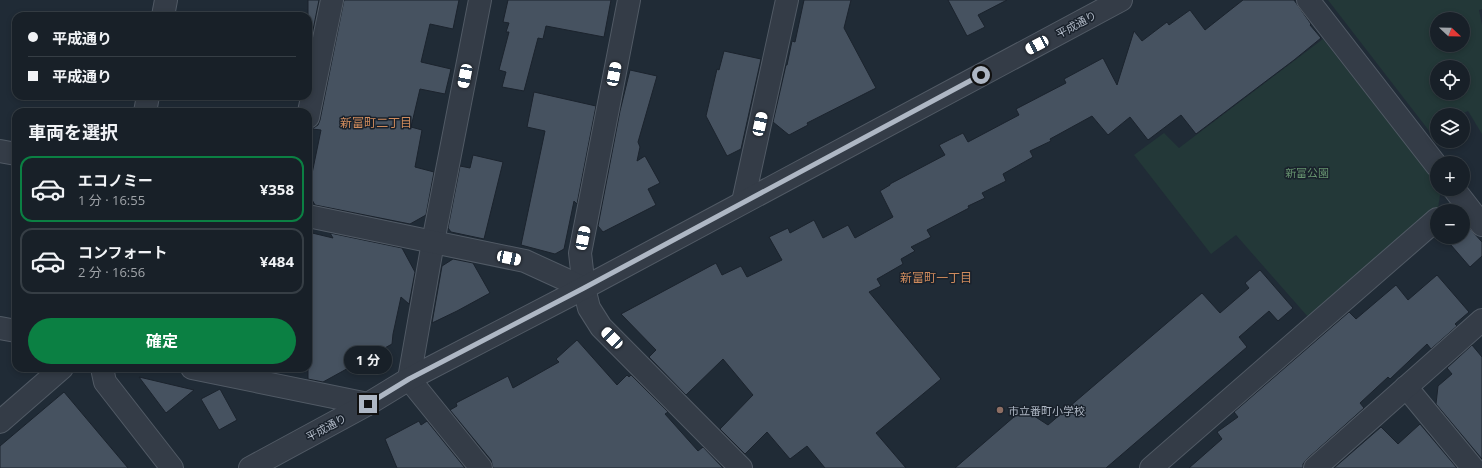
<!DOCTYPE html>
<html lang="ja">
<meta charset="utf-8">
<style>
:root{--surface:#182028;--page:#252d34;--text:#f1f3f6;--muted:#9fa3a8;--line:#363e45;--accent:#0b8043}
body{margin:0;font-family:"Open Sans","Noto Sans JP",sans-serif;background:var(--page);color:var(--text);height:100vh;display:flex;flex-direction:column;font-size:15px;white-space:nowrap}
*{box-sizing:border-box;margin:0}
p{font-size:13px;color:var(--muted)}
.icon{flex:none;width:22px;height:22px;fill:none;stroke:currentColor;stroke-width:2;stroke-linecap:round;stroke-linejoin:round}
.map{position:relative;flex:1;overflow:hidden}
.side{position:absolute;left:12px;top:108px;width:300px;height:264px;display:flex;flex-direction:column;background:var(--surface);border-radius:12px;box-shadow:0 2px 6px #0003,0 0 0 1px var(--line)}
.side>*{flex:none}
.top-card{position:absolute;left:12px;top:12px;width:300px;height:88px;border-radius:12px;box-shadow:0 2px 6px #0003,0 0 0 1px var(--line);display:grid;align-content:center;height:88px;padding:0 16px;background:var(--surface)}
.needle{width:26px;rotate:112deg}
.tools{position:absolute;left:1430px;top:12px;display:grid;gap:8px}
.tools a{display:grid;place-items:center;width:40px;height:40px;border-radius:50%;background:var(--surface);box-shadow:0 2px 6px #0003,0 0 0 1px var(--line);font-size:20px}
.end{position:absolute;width:18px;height:18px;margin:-9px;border:5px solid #aeb7c4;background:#111;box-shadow:0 0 0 2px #111}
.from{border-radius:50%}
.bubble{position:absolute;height:28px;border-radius:14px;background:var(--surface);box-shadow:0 2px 6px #0003,0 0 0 1px var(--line);font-size:13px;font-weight:700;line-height:28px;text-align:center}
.car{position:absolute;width:12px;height:24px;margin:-12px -6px;border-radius:5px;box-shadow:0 0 3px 1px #0007;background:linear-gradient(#fff 24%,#345 0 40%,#fff 0 76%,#345 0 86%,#fff 0)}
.top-card b{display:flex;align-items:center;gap:14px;height:38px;font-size:15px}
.top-card b+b{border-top:1px solid var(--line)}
.top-card i{width:10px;height:10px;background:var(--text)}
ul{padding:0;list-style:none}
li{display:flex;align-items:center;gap:12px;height:66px;margin:0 8px 6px;padding:0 8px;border:2px solid var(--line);border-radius:12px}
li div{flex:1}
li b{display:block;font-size:15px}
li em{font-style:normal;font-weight:700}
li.selected{border-color:var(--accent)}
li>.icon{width:36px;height:36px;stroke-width:1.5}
h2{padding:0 16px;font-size:18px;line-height:48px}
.primary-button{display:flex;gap:8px;margin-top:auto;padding:8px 16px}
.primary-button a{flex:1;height:46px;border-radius:24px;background:var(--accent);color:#fff;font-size:16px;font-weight:700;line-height:46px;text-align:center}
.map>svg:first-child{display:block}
.green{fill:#233838;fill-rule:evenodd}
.building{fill:#465260;stroke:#1b232d}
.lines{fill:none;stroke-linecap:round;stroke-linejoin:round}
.minor-casing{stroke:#515a65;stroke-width:24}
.tertiary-casing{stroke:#515a65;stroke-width:24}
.minor{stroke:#343c47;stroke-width:22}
.tertiary{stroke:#343c47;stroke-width:22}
.route{stroke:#aeb7c4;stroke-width:5}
.education-dot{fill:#8d6e63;stroke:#19212b;stroke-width:1.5}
.labels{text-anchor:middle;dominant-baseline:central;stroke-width:3;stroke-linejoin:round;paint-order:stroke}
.street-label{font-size:11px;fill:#aeb7c4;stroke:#19212b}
.park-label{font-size:11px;fill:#66936f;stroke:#19212b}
.poi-label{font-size:11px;fill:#aeb7c4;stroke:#19212b;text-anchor:start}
.neighbourhood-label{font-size:12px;fill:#cf8b5d;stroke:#19212b}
</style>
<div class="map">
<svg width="1482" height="468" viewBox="0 0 1482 468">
<rect width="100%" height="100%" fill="#202b36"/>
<g class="green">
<path d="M1328,0H1482V9L1479,10L1482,25V134L1468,111L1459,115H1437V127L1430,132ZM1437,19H1463V45H1437ZM1437,67H1463V93H1437Z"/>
<path d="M1323,39L1437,183V189H1441L1438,208L1309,318L1236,235L1211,254L1134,155L1164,133L1179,148Z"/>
</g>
<g class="building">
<path d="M308,0H319L308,55Z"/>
<path d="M344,0H459L453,29L430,24L421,62L451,69L445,94L420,89L411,127L422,130L415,167L434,172L426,215L410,224L315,205L308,193L321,130L312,129L318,125L320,120Z"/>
<path d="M508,0H611L604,37L546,26L543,39L538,38L524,91L502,87L506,72L499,70L509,32H506L509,23L503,22Z"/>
<path d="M804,0H851L844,28L876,88L807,123L808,125L789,135L773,122L786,65H787L792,41L795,42Z"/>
<path d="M948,0H1007L978,15L985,27L967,36Z"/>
<path d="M1243,0H1294L1311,24L1310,25L1321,38L1294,60L1196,134L1181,115L1148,140L1130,117L1108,135L1092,116L1050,139L1051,141L1030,151L1033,157L1003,174L1006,181L982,193L985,198L968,206L969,208L927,230L931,237L911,247L915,251L901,259L903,264L877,279L881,286L869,292L941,379L876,433L906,468H825L807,446L790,459L767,432L745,454L720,429L753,395L723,359L686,395L649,357L656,350L621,314L716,263L722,275L741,266L747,277L782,260L769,237L788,228L790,233L814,220L823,238L848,225L855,238L893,217L880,191L890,185V184L945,155L939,145L963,133L968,142L1019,115L1016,109L1066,83L1064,79L1103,58L1117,85L1134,31L1142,41L1167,22L1169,25L1190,10L1205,30Z"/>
<path d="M724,51L761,59L741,149L727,156L706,116L717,69L719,70Z"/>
<path d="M630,70L657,76L638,142L640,147L637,161L645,156L660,183L648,189L656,205L603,232L598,226L620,111Z"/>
<path d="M534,92L596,106L577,204L574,201L564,249L555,254L521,245L545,131L527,127Z"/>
<path d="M473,155L503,162L484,239L451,232L448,228L460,166L470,168Z"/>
<path d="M1463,221L1482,242V256L1470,267L1444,237H1463Z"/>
<path d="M308,232L333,238L330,233L402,248L415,272L409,304L401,297L393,334L392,344L323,382L308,379Z"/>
<path d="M453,259L473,263L490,293L457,311L432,323L442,266Z"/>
<path d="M1260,270L1293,308L1278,321L1269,311L1239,337L1247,347L1106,468H955L1015,416L1031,414L1048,425L1202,293L1220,313L1249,288L1245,283Z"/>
<path d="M1437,275L1469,312L1455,324L1457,326L1431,349L1427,344L1390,379L1388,377L1360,403L1364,408L1307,459L1303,464V468H1189L1222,439L1217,432L1238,417L1234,412L1349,312L1356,319L1396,285L1408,300Z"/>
<path d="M577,340L617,385L627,375L629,377L631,375L668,412L665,414L698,451L703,447L723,468H493L491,460L450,410L457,406L456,403L508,376L513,388L559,362L556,359Z"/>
<path d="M1472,345L1482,357V459L1436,404L1438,386L1452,374L1447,368Z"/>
<path d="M139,377L194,390L166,413Z"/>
<path d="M220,389L237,420L219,430L201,399Z"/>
<path d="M64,392L128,468H0V446Z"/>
<path d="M419,421L421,425L427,421L465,468H397L385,439Z"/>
<path d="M1420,424L1457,468H1334L1381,427L1398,444Z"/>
</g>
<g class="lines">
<g class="minor-casing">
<g id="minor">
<path d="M480,0L433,242L409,379L481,468"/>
<path d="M629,0L580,253L584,288L589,308L601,327L741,468"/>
<path d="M1308,0L1437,166"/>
<path d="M308,117L332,0"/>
<path d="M0,151L16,154"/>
<path d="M1454,189L1482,225"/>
<path d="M743,202L787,0"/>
<path d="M308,216L525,261L584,288"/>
<path d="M0,328L16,331"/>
<path d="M192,368L368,404"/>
<path d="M1406,387L1473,468"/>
<path d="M0,422L62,368"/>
<path d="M1151,468L1437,219"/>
<path d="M1315,468L1482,320"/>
</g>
</g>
<g class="tertiary-casing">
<g id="tertiary">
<path d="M163,16L166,0"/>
<path d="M145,112L148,96"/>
<path d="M102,368L105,382L172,468"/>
<path d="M250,468L368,404L409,379L584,288L1121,0"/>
</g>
</g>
<use href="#minor" class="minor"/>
<use href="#tertiary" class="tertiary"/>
</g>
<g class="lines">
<path class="route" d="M368,404L409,379L584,288L981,75"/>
</g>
<circle class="education-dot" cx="1000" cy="410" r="4"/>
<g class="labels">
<g class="street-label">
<text transform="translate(1076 24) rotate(-28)">平成通り</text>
<text transform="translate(326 427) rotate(-28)">平成通り</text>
</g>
<g class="park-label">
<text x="1307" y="172">新富公園</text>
</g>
<g class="poi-label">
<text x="1008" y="410">市立番町小学校</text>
</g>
<g class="neighbourhood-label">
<text x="376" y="122">新富町二丁目</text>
<text x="936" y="277">新富町一丁目</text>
</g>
</g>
</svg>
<div class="tools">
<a><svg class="needle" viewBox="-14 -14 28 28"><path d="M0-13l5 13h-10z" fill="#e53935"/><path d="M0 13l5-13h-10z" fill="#9fa3a8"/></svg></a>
<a><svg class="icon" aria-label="locate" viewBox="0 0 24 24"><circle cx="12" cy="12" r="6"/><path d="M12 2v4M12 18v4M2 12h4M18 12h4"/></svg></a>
<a><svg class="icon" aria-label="layers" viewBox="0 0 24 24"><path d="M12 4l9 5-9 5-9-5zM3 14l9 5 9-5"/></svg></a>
<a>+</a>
<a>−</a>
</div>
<i class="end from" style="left:981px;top:75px"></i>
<i class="end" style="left:368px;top:404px"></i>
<div class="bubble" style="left:344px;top:346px;width:48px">1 分</div>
<i class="car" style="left:1037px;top:45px;rotate:242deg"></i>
<i class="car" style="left:614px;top:74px;rotate:11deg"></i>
<i class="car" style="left:465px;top:76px;rotate:191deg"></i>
<i class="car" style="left:760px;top:124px;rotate:12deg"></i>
<i class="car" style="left:583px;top:238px;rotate:11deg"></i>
<i class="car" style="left:509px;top:258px;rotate:102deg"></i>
<i class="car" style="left:612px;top:338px;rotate:315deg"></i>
<div class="top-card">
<b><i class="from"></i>平成通り</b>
<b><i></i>平成通り</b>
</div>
<section class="side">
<h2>車両を選択</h2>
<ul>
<li class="selected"><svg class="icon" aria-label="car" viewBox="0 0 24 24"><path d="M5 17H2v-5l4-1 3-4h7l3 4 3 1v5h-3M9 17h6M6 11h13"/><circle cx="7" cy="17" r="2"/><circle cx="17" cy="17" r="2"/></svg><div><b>エコノミー</b><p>1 分 · 16:55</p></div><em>¥358</em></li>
<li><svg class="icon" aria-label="car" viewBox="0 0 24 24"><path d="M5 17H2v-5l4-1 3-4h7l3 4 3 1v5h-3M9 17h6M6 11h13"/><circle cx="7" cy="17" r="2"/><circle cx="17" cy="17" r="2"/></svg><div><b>コンフォート</b><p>2 分 · 16:56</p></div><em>¥484</em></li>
</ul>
<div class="primary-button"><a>確定</a></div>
</section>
</div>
